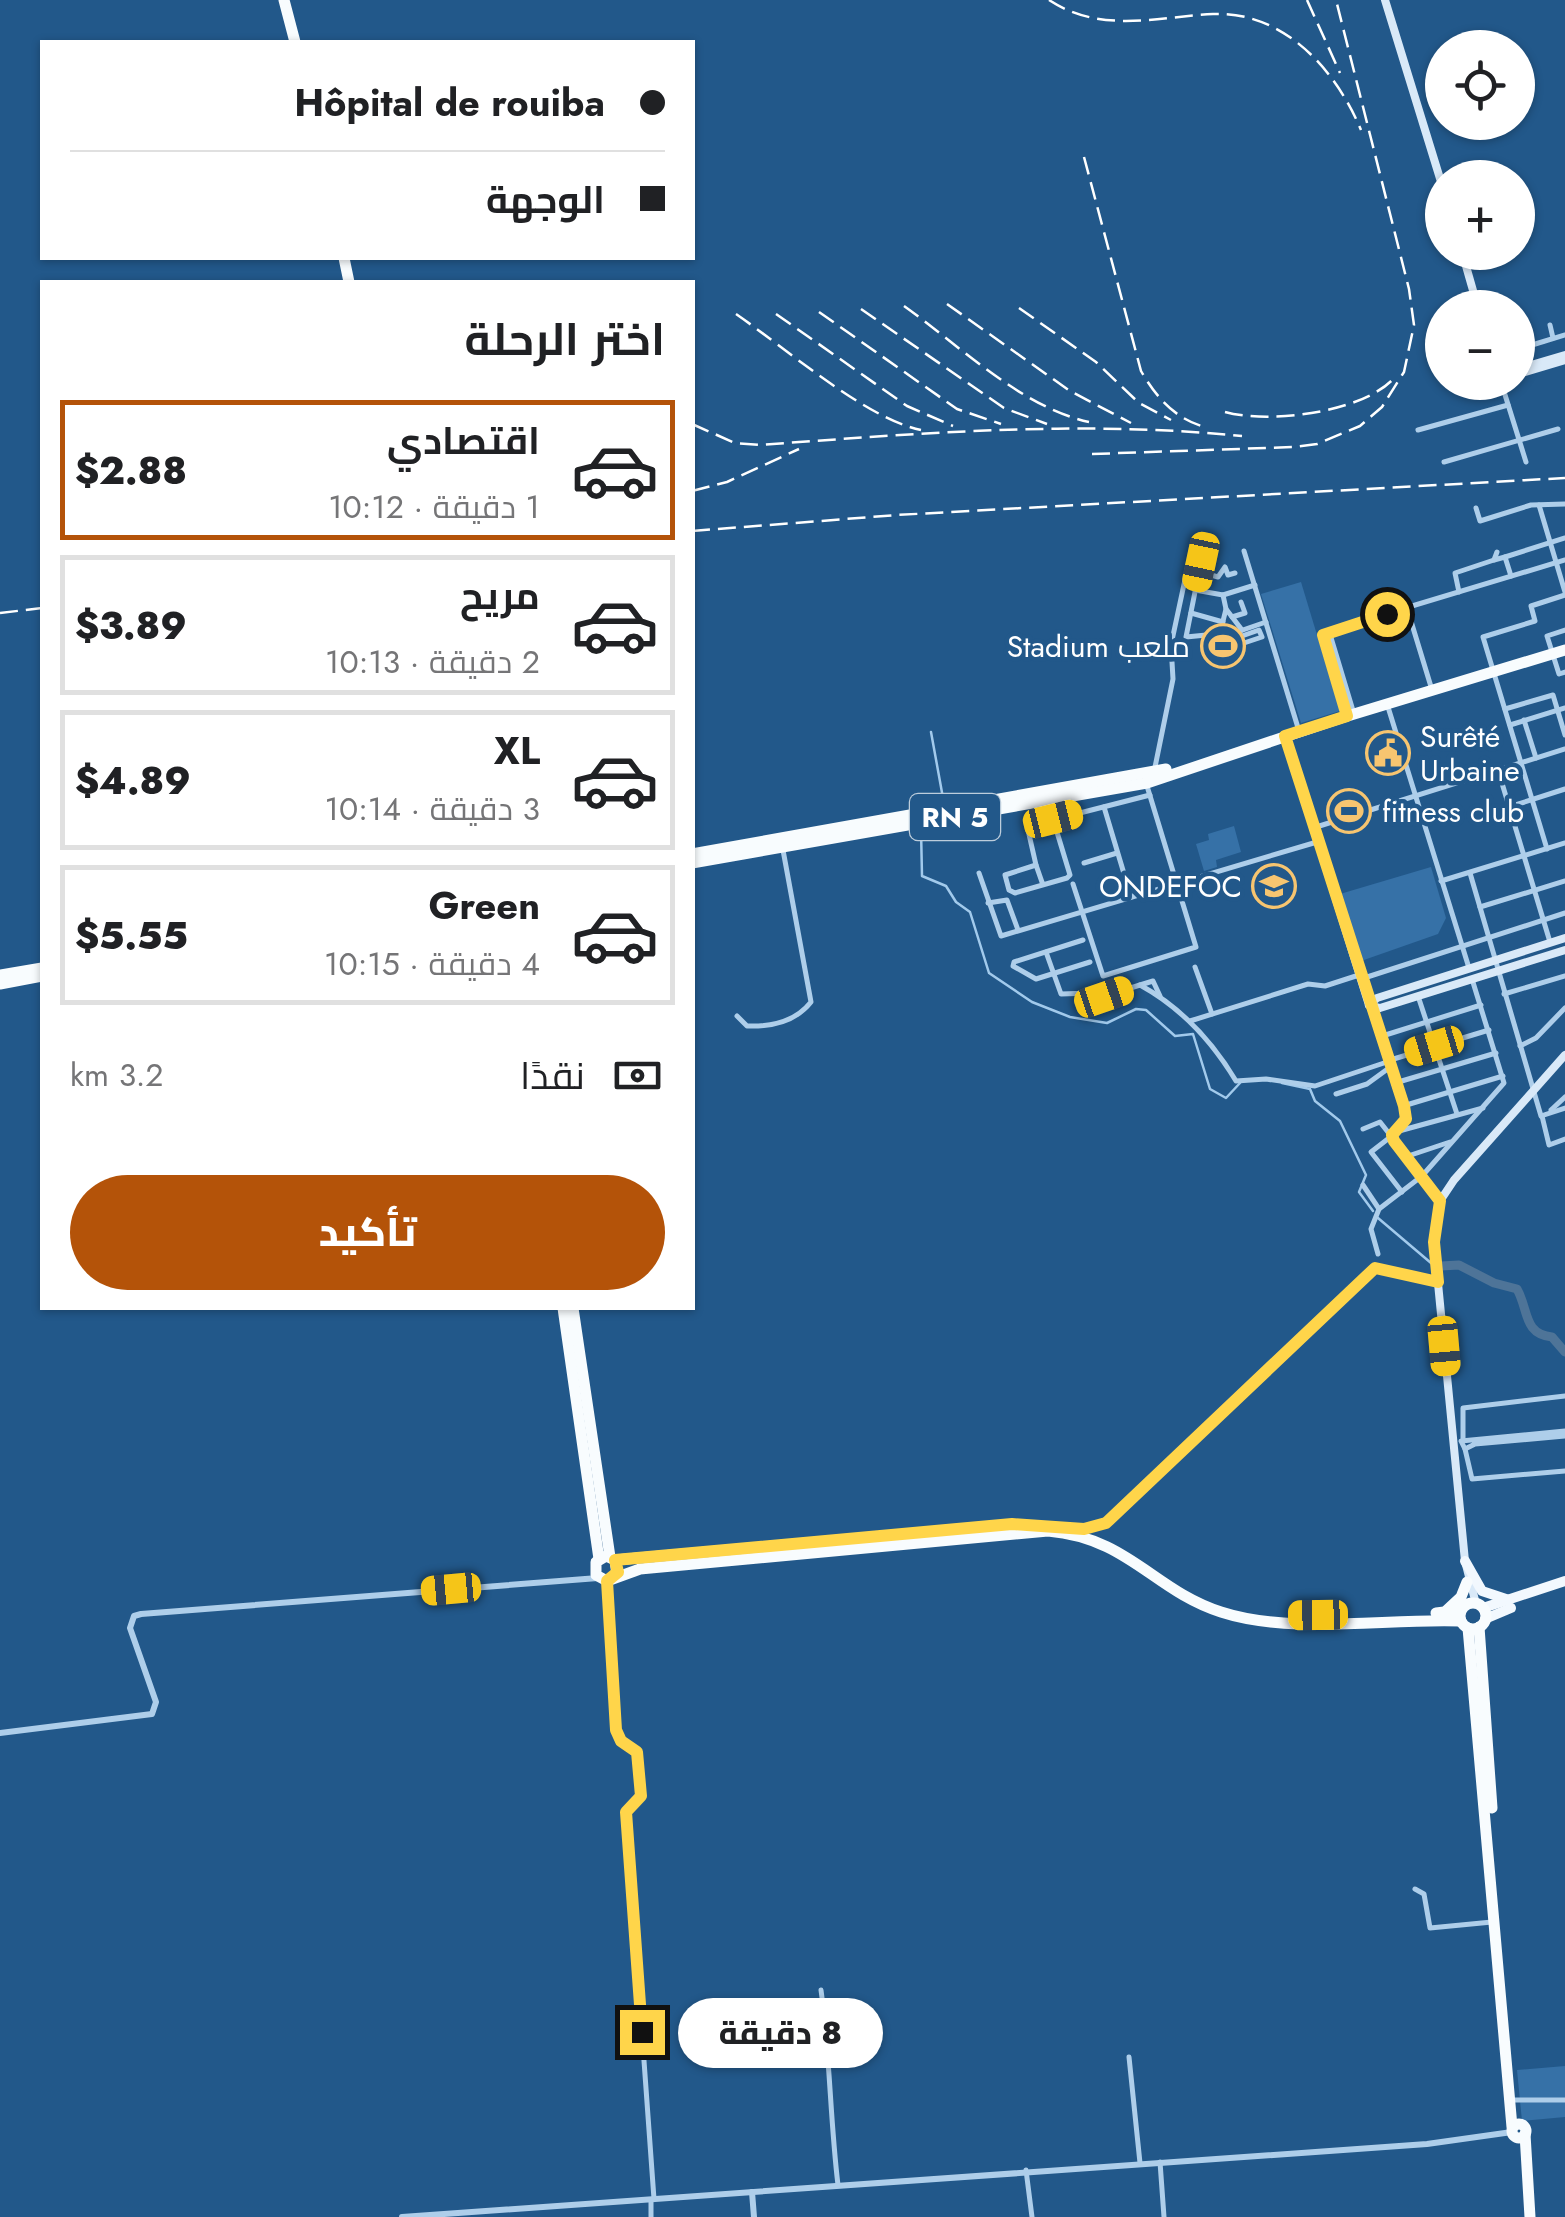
<!DOCTYPE html>
<html lang="ar">
<meta charset="utf-8">
<style>
:root{--surface:#fff;--page:#f6f6f6;--text:#202124;--muted:#757577;--line:#e0e0e0;--accent:#b45309}
body{margin:0;font-family:Jost,Cairo,sans-serif;background:var(--page);color:var(--text);direction:rtl;height:100vh;display:flex;flex-direction:column;font-size:38px;white-space:nowrap}
*{box-sizing:border-box;margin:0}
p{font-size:32px;color:var(--muted)}
.icon{flex:none;width:55px;height:55px;fill:none;stroke:currentColor;stroke-width:2;stroke-linecap:round;stroke-linejoin:round}
.map{position:relative;flex:1;overflow:hidden;direction:ltr}
.drawer{position:absolute;left:40px;top:280px;width:655px;height:1030px;display:flex;flex-direction:column;background:var(--surface);border-radius:0px;box-shadow:0 2px 8px #0004;direction:rtl}
.drawer>*{flex:none}
.guide{position:absolute;left:40px;top:40px;width:655px;height:220px;border-radius:0px;box-shadow:0 2px 8px #0004;direction:rtl;display:grid;align-content:center;height:220px;padding:0 30px;background:var(--surface)}
.fabs{position:absolute;left:1425px;top:30px;display:grid;gap:20px}
.fabs a{display:grid;place-items:center;width:110px;height:110px;border-radius:50%;background:var(--surface);box-shadow:0 2px 8px #0004;font-size:50px}
.end{position:absolute;width:45px;height:45px;margin:-22px;border:12px solid #ffd54a;background:#111;box-shadow:0 0 0 5px #111}
.from{border-radius:50%}
.bubble{position:absolute;height:70px;border-radius:35px;background:var(--surface);box-shadow:0 2px 8px #0004;font-size:32px;font-weight:800;line-height:70px;text-align:center;direction:rtl}
.car{position:absolute;width:30px;height:60px;margin:-30px -15px;border-radius:12px;box-shadow:0 0 8px 2px #0007;background:linear-gradient(#f5c518 24%,#345 0 40%,#f5c518 0 76%,#345 0 86%,#f5c518 0)}
.guide b{display:flex;align-items:center;gap:35px;height:95px;font-size:38px}
.guide b+b{border-top:2px solid var(--line)}
.guide i{width:25px;height:25px;background:var(--text)}
ul{padding:0;list-style:none}
li{display:flex;align-items:center;gap:30px;height:140px;margin:0 20px 15px;padding:0 10px;border:5px solid var(--line);border-radius:0px}
li div{flex:1}
li b{display:block;font-size:38px}
li em{font-style:normal;font-weight:800}
li.selected{border-color:var(--accent)}
li>.icon{width:90px;height:90px;stroke-width:1.5}
h2{padding:0 30px;font-size:45px;line-height:120px}
.pay{display:flex;align-items:center;gap:25px;height:110px;padding:0 30px;font-size:38px}
.pay p{margin-inline-start:auto}
.primary-button{display:flex;gap:20px;margin-top:auto;padding:20px 30px}
.primary-button a{flex:1;height:115px;border-radius:60px;background:var(--accent);color:#fff;font-size:40px;font-weight:800;line-height:115px;text-align:center}
.map>svg:first-child{display:block}
.green{fill:#3671a7}
.lines{fill:none;stroke-linecap:round;stroke-linejoin:round}
.stream{stroke:#a2caec;stroke-width:2.5}
.river{stroke:#4e7498;stroke-width:9}
.minor{stroke:#aeceea;stroke-width:5}
.tertiary{stroke:#aeceea;stroke-width:6}
.secondary{stroke:#d9e9f8;stroke-width:8}
.primary{stroke:#f2f8fe;stroke-width:10}
.trunk{stroke:#f8fcfe;stroke-width:11}
.rail{stroke:#fff;stroke-width:2.5;stroke-dasharray:18 8;stroke-linecap:butt}
.route{stroke:#ffd54a;stroke-width:12}
.labels{text-anchor:middle;dominant-baseline:central;stroke-width:9;stroke-linejoin:round;paint-order:stroke}
.shield{fill:#22588a;stroke:#bdcddc;stroke-width:2.5}
.shield-label{font-size:28px;font-weight:bold;fill:#fff}
.poi-label{font-size:30px;fill:#fff;stroke:#22588a;text-anchor:end}
</style>
<div class="map">
<svg width="1565" height="2217" viewBox="0 0 1565 2217">
<rect width="100%" height="100%" fill="#22588a"/>
<g class="green">
<path d="M1301,582L1340,711L1301,723L1261,594Z"/>
<path d="M1234,826L1241,852L1216,860L1217,867L1204,871L1196,844L1209,840L1208,834Z"/>
<path d="M1431,867L1446,918L1438,934L1361,961L1340,894Z"/>
<path d="M1565,2066V2117L1522,2121L1517,2070Z"/>
</g>
<g class="lines">
<g class="stream">
<path d="M931,732L943,798"/>
<path d="M936,826L921,829L922,876L946,886L956,902L970,912L989,973L1032,1002L1070,1017L1107,1023L1136,1009L1146,1010L1175,1036L1193,1034L1210,1089L1226,1098L1240,1083"/>
<path d="M1282,1083L1310,1089L1315,1101L1340,1121L1366,1175L1359,1192L1373,1211"/>
<path d="M1378,1218L1431,1263"/>
</g>
<path class="river" d="M1441,1266L1459,1265L1494,1283L1517,1289C1529,1310 1523,1334 1552,1337L1565,1352"/>
<g class="minor">
<path d="M1550,325L1553,338"/>
<path d="M1532,345L1565,335"/>
<path d="M1501,382L1526,462"/>
<path d="M1418,430L1508,405"/>
<path d="M1444,462L1558,429"/>
<path d="M1539,505L1565,592"/>
<path d="M1476,508L1480,521L1531,505L1565,504"/>
<path d="M1244,551L1299,731"/>
<path d="M1505,557L1565,538"/>
<path d="M1494,560L1505,557L1511,576"/>
<path d="M1201,562L1186,637L1237,632L1266,622"/>
<path d="M1211,575L1218,577L1225,567L1228,575L1235,573"/>
<path d="M1195,590L1223,595L1255,585"/>
<path d="M1459,592L1455,573L1494,560L1497,552"/>
<path d="M1223,595L1226,609L1223,621"/>
<path d="M1407,608L1432,690"/>
<path d="M1226,609L1242,630"/>
<path d="M1191,613L1223,622L1220,632"/>
<path d="M1232,617L1245,613L1241,602"/>
<path d="M1259,630L1262,637L1241,644L1239,637Z"/>
<path d="M1565,630L1547,636L1559,674L1565,672"/>
<path d="M1329,631L1354,714"/>
<path d="M1388,707L1469,968"/>
<path d="M1505,709L1553,695L1565,735"/>
<path d="M1347,715L1323,635L1329,631L1565,560"/>
<path d="M1524,720L1536,758"/>
<path d="M1510,725L1565,708"/>
<path d="M1498,770L1550,942"/>
<path d="M1154,772L1173,679L1171,645L1189,561"/>
<path d="M1104,807L1131,897"/>
<path d="M1509,807L1565,789"/>
<path d="M1313,828L1565,749"/>
<path d="M1547,849L1483,637L1535,621L1531,606L1565,595"/>
<path d="M1084,863L1117,853"/>
<path d="M1036,865L1028,830L1033,825L1150,795"/>
<path d="M979,873L1001,936L1317,842"/>
<path d="M1470,873L1541,1116L1565,1108"/>
<path d="M1441,881L1565,843"/>
<path d="M1073,884L1103,976L1196,947L1147,786"/>
<path d="M1043,885L1036,865L1005,875L1009,890L1015,893L1067,878L1070,875L1053,819"/>
<path d="M988,903L1007,900L1018,930"/>
<path d="M1480,907L1565,881"/>
<path d="M1083,940L1014,962L1013,966L1036,979L1090,962"/>
<path d="M1046,952L1061,994L1092,993L1102,997L1140,985C1182,1008 1212,1041 1236,1081L1266,1079L1315,1086L1387,1062"/>
<path d="M1195,967L1212,1014"/>
<path d="M1361,979L1565,913"/>
<path d="M1140,985L1153,981L1160,996"/>
<path d="M1504,994L1565,976"/>
<path d="M1418,996L1457,1114"/>
<path d="M737,1016L747,1026C772,1027 796,1021 811,1002L783,850"/>
<path d="M1190,1021L1308,984L1325,986L1359,975"/>
<path d="M1379,1037L1481,1005"/>
<path d="M1520,1046L1536,1038L1565,1008"/>
<path d="M1387,1061L1489,1030"/>
<path d="M1395,1083L1496,1053"/>
<path d="M1336,1094L1367,1084L1389,1068"/>
<path d="M1403,1106L1503,1076"/>
<path d="M1551,1110L1565,1097"/>
<path d="M1542,1116L1549,1145L1565,1139"/>
<path d="M1363,1129L1380,1122L1391,1136"/>
<path d="M1399,1131L1483,1108"/>
<path d="M1393,1135L1371,1152L1402,1192"/>
<path d="M1405,1157L1450,1142"/>
<path d="M1363,1185L1379,1209"/>
<path d="M1378,1254L1371,1229L1379,1209L1422,1176L1504,1083L1472,979"/>
<path d="M1565,1431L1461,1441L1465,1449L1475,1444L1565,1436"/>
<path d="M1463,1438V1408L1565,1396"/>
<path d="M1465,1449L1472,1479L1565,1471"/>
<path d="M607,1584L616,1733L637,1752L641,1796L626,1812L654,2199"/>
<path d="M1415,1889L1424,1894L1430,1928L1492,1922"/>
<path d="M821,1990C830,2055 830,2119 838,2185"/>
<path d="M1129,2057L1140,2163"/>
<path d="M1515,2100H1565"/>
<path d="M1160,2162L1164,2217"/>
<path d="M1026,2170L1032,2217"/>
<path d="M651,2200V2217"/>
</g>
<g class="tertiary">
<path d="M1369,1005L1406,1119L1393,1135L1394,1141L1440,1201"/>
<path d="M1084,1529L1111,1518L1375,1268L1438,1282"/>
<path d="M0,1733L152,1714L156,1702L130,1628L134,1616L141,1614L598,1578"/>
<path d="M752,2192L754,2217"/>
<path d="M402,2217L1427,2144L1512,2132"/>
</g>
<g class="secondary">
<path d="M1385,0L1442,185"/>
<path d="M1462,252L1478,308"/>
<path d="M1518,369L1565,355"/>
<path d="M1518,374L1565,360"/>
<path d="M1285,736L1369,1005"/>
<path d="M1369,1005L1377,998L1565,938"/>
<path d="M1369,1005L1380,1008L1565,950"/>
<path d="M1476,1604L1465,1561L1434,1242L1440,1201L1454,1180L1565,1055"/>
</g>
<g class="primary">
<path d="M1465,1561L1482,1591L1509,1600"/>
<path d="M1483,1608L1565,1581"/>
<path d="M1485,1619L1511,1608"/>
</g>
<g class="trunk">
<path d="M284,0L295,42"/>
<path d="M344,258L349,282"/>
<path d="M692,854L1166,769"/>
<path d="M692,863L1147,783L1341,718L1565,650"/>
<path d="M0,975L42,968"/>
<path d="M0,984L42,976"/>
<path d="M563,1308L599,1559"/>
<path d="M573,1308L610,1557"/>
<path d="M615,1560L945,1531"/>
<path d="M617,1575L615,1560L606,1556L596,1562V1575L607,1581L640,1569L1048,1531C1129,1538 1153,1590 1221,1612C1292,1635 1386,1618 1461,1621"/>
<circle cx="1473" cy="1616" r="13"/>
<path d="M1447,1610L1461,1597L1467,1582"/>
<path d="M1436,1613L1461,1610"/>
<path d="M1479,1627L1492,1808"/>
<path d="M1468,1628L1512,2127"/>
<circle cx="1519" cy="2131" r="7"/>
<path d="M1525,2134L1530,2217"/>
</g>
<g class="rail">
<path d="M1049,0C1101,34 1156,17 1213,14C1284,11 1336,70 1361,130"/>
<path d="M1307,0L1340,73"/>
<path d="M1084,157L1141,371C1156,397 1175,419 1205,427"/>
<path d="M947,304L1070,391L1131,423"/>
<path d="M904,306C960,346 1021,407 1089,422"/>
<path d="M1019,308L1096,362L1139,403L1171,420"/>
<path d="M861,309L1004,408L1047,424"/>
<path d="M819,312L957,409L1001,424"/>
<path d="M736,314C784,347 866,419 921,430"/>
<path d="M776,314L907,406L953,426"/>
<path d="M1225,412C1268,424 1364,413 1395,377"/>
<path d="M692,424L735,443L760,445C921,433 1081,420 1242,436"/>
<path d="M1092,454L1295,447L1317,444L1360,426L1382,407L1404,372L1414,325L1409,289L1336,0"/>
<path d="M692,491L727,482L799,449"/>
<path d="M692,531L897,515L1565,478"/>
<path d="M0,613L42,608"/>
</g>
</g>
<g class="lines">
<path class="route" d="M642,2032L626,1812L641,1796L637,1752L621,1741L616,1730L607,1581L618,1572L615,1560L1012,1524L1084,1529L1106,1523L1375,1268L1438,1282L1434,1242L1440,1201L1394,1141L1392,1135L1406,1119L1404,1106L1285,736L1347,716L1323,635L1387,614"/>
</g>
<defs>
<g id="stadium-ring" transform="scale(2.25)"><circle r="9.5" fill="#22588a" stroke="#f7c570" stroke-width="1.5"/><path d="M0-5a6.5 5 0 1 0 0 10a6.5 5 0 1 0 0-10ZM-3.5-1.8h7v3.6h-7Z" fill="#f7c570"/></g>
<g id="civic-ring" transform="scale(2.25)"><circle r="9.5" fill="#22588a" stroke="#f7c570" stroke-width="1.5"/><path d="M-.6-6.5H3V-4.5H.6V-3L4-1V1h2V6H-6V1h2V-1L-.6-3ZM-1.2 2.5V6h2.4V2.5Z" fill="#f7c570"/></g>
<g id="university-ring" transform="scale(2.25)"><circle r="9.5" fill="#22588a" stroke="#f7c570" stroke-width="1.5"/><path d="M0-5L7-2L0 1L-7-2ZM-4 1L0 2.5L4 1V4Q0 6-4 4Z" fill="#f7c570"/></g>
</defs>
<g fill-rule="evenodd">
<use href="#stadium-ring" x="1223" y="646"/>
<use href="#civic-ring" x="1388" y="753"/>
<use href="#stadium-ring" x="1349" y="811"/>
<use href="#university-ring" x="1274" y="886"/>
</g>
<g class="labels">
<rect class="shield" x="910" y="794" width="90" height="46" rx="8"/>
<g class="shield-label">
<text x="955" y="817">RN 5</text>
</g>
<g class="poi-label">
<text x="1190" y="646">Stadium ملعب</text>
<text x="1420" y="736" text-anchor="start">Surêté<tspan x="1420" dy="34">Urbaine</tspan></text>
<text x="1382" y="811" text-anchor="start">fitness club</text>
<text x="1242" y="886">ONDEFOC</text>
</g>
</g>
</svg>
<div class="fabs">
<a><svg class="icon" aria-label="locate" viewBox="0 0 24 24"><circle cx="12" cy="12" r="6"/><path d="M12 2v4M12 18v4M2 12h4M18 12h4"/></svg></a>
<a>+</a>
<a>−</a>
</div>
<i class="end from" style="left:1387px;top:614px"></i>
<i class="end" style="left:642px;top:2032px"></i>
<div class="bubble" style="left:678px;top:1998px;width:205px">8 دقيقة</div>
<i class="car" style="left:1201px;top:562px;rotate:192deg"></i>
<i class="car" style="left:1053px;top:819px;rotate:76deg"></i>
<i class="car" style="left:1104px;top:997px;rotate:71deg"></i>
<i class="car" style="left:1434px;top:1046px;rotate:253deg"></i>
<i class="car" style="left:1444px;top:1346px;rotate:175deg"></i>
<i class="car" style="left:451px;top:1589px;rotate:265deg"></i>
<i class="car" style="left:1318px;top:1615px;rotate:269deg"></i>
<div class="guide">
<b><i class="from"></i>Hôpital de rouiba</b>
<b><i></i>الوجهة</b>
</div>
<section class="drawer">
<h2>اختر الرحلة</h2>
<ul>
<li class="selected"><svg class="icon" aria-label="car" viewBox="0 0 24 24"><path d="M5 17H2v-5l4-1 3-4h7l3 4 3 1v5h-3M9 17h6M6 11h13"/><circle cx="7" cy="17" r="2"/><circle cx="17" cy="17" r="2"/></svg><div><b>اقتصادي</b><p>1 دقيقة · 10:12</p></div><em>$2.88</em></li>
<li><svg class="icon" aria-label="car" viewBox="0 0 24 24"><path d="M5 17H2v-5l4-1 3-4h7l3 4 3 1v5h-3M9 17h6M6 11h13"/><circle cx="7" cy="17" r="2"/><circle cx="17" cy="17" r="2"/></svg><div><b>مريح</b><p>2 دقيقة · 10:13</p></div><em>$3.89</em></li>
<li><svg class="icon" aria-label="car" viewBox="0 0 24 24"><path d="M5 17H2v-5l4-1 3-4h7l3 4 3 1v5h-3M9 17h6M6 11h13"/><circle cx="7" cy="17" r="2"/><circle cx="17" cy="17" r="2"/></svg><div><b>XL</b><p>3 دقيقة · 10:14</p></div><em>$4.89</em></li>
<li><svg class="icon" aria-label="car" viewBox="0 0 24 24"><path d="M5 17H2v-5l4-1 3-4h7l3 4 3 1v5h-3M9 17h6M6 11h13"/><circle cx="7" cy="17" r="2"/><circle cx="17" cy="17" r="2"/></svg><div><b>Green</b><p>4 دقيقة · 10:15</p></div><em>$5.55</em></li>
</ul>
<div class="pay"><svg class="icon" aria-label="cash" viewBox="0 0 24 24"><path d="M3 7h18v10H3z"/><circle cx="12" cy="12" r="2"/></svg>نقدًا<p>3.2 km</p></div>
<div class="primary-button"><a>تأكيد</a></div>
</section>
</div>
